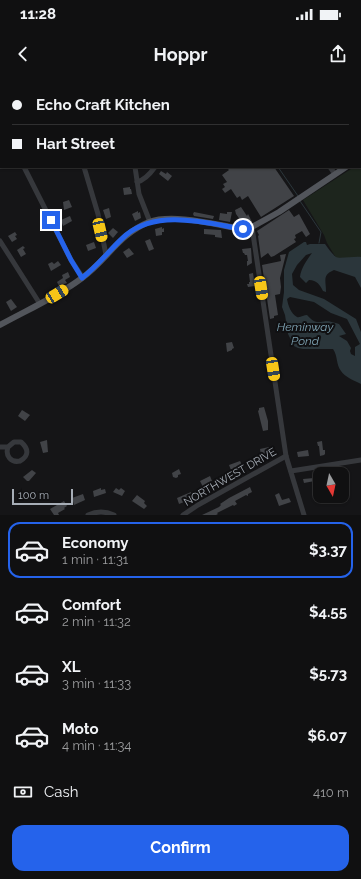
<!DOCTYPE html>
<meta charset="utf-8">
<style>
:root{--surface:#101011;--page:#19191a;--text:#f1f3f6;--muted:#9c9d9f;--line:#303031;--accent:#2563eb}
body{margin:0;font-family:Raleway,sans-serif;background:var(--page);color:var(--text);height:100vh;display:flex;flex-direction:column;font-size:15px;white-space:nowrap}
*{box-sizing:border-box;margin:0}
p{font-size:13px;color:var(--muted)}
.icon{flex:none;width:22px;height:22px;fill:none;stroke:currentColor;stroke-width:2;stroke-linecap:round;stroke-linejoin:round}
.map{position:relative;height:435px;overflow:hidden}
.panel{display:flex;flex-direction:column;background:var(--surface);flex:1}
.panel>*{flex:none}
.hud{position:absolute;left:0px;top:0px;width:361px;height:88px;box-shadow:0 1px 3px #0004,0 0 0 1px var(--line);display:grid;align-content:center;height:88px;padding:0 12px;background:var(--surface)}
.needle{width:26px;rotate:171deg}
.controls{position:absolute;left:313px;top:387px;display:grid;gap:8px}
.controls a{display:grid;place-items:center;width:36px;height:36px;border-radius:8px;background:var(--surface);box-shadow:0 1px 3px #0004,0 0 0 1px var(--line);font-size:20px}
.scale{position:absolute;left:12px;bottom:10px;width:61px;box-sizing:border-box;padding-left:4px;border:2px solid #a7aeb7;border-top:0;font-size:11px;line-height:14px;white-space:nowrap;color:#a7aeb7;-webkit-text-stroke:3px #101012;paint-order:stroke}
.end{position:absolute;width:18px;height:18px;margin:-9px;border:5px solid #2563eb;background:#fff;box-shadow:0 0 0 2px #fff}
.from{border-radius:50%}
.car{position:absolute;width:12px;height:24px;margin:-12px -6px;border-radius:5px;box-shadow:0 0 3px 1px #0007;background:linear-gradient(#f5c518 24%,#345 0 40%,#f5c518 0 76%,#345 0 86%,#f5c518 0)}
.hud b{display:flex;align-items:center;gap:14px;height:38px;font-size:15px}
.hud b+b{border-top:1px solid var(--line)}
.hud i{width:10px;height:10px;background:var(--text)}
ul{padding:7px 0 0;list-style:none}
li{display:flex;align-items:center;gap:12px;height:56px;margin:0 8px 6px;padding:0 4px;border:2px solid transparent;border-radius:12px}
li div{flex:1}
li b{display:block;font-size:15px}
li em{font-style:normal;font-weight:700}
li.active{border-color:var(--accent)}
li>.icon{width:36px;height:36px;stroke-width:1.5}
.pay{display:flex;align-items:center;gap:10px;height:44px;padding:0 12px;font-size:15px}
.pay p{margin-inline-start:auto}
.cta{display:flex;gap:8px;margin-top:auto;padding:8px 12px}
.cta a{flex:1;height:46px;border-radius:12px;background:var(--accent);color:#fff;font-size:16px;font-weight:700;line-height:46px;text-align:center}
.status{display:flex;justify-content:space-between;align-items:center;height:28px;padding:0 20px;background:var(--surface);direction:ltr}
.status svg{height:11px;fill:currentColor}
header{display:flex;justify-content:space-between;align-items:center;height:52px;padding:0 12px;background:var(--surface);font-size:18px;font-weight:700}
.map>svg:first-child{display:block}
.green{fill:#1d251d}
.water{fill:#2b363b;fill-rule:evenodd}
.lines{fill:none;stroke-linecap:round;stroke-linejoin:round}
.stream{stroke:#2b363b;stroke-width:1}
.building{fill:#414347}
.minor{stroke:#36383c;stroke-width:5}
.major{stroke:#52555b;stroke-width:6}
.route{stroke:#2563eb;stroke-width:5}
.labels{text-anchor:middle;dominant-baseline:central;stroke-width:4;stroke-linejoin:round;paint-order:stroke}
.street-label{font-size:11px;fill:#a7aeb7;stroke:#101012}
.water-label{font-size:12px;font-style:italic;fill:#7ea2b2;stroke:#101012}
</style>
<div class="status"><b>11:28</b><svg viewBox="0 0 49 12"><path d="M0 12V9h3v3zM5 12V6h3v6zM10 12V3h3v9zM15 12V0h3v12zM26 1h20v11H26zM47 4h2v5h-2z"/></svg></div>
<header><svg class="icon" aria-label="back" viewBox="0 0 24 24"><path d="M15 5l-7 7 7 7"/></svg>Hoppr<svg class="icon" aria-label="share" viewBox="0 0 24 24"><path d="M12 15V3M7 8l5-5 5 5M5 13v7h14v-7"/></svg></header>
<div class="map">
<svg width="361" height="435" viewBox="0 0 361 435">
<rect width="100%" height="100%" fill="#151517"/>
<path class="green" d="M361,82V186L338,181L327,163L324,155L303,120L354,87H360Z"/>
<path class="water" d="M304,162H306L307,165L310,164H325C328,168 332,174 336,177C339,179 355,176 361,177V208L355,197L334,190C322,195 326,200 326,212L323,211C320,205 317,200 309,200L306,203L300,197C301,188 307,180 312,173L306,175L297,185L292,194L293,205L299,210L324,219L356,239L361,252V304C355,301 345,297 341,291C336,285 338,276 333,269H303L298,268L294,266L288,254L285,235L282,227L284,212V190L289,172ZM290,217L314,222L331,233L347,239L360,264L355,267V276L351,274L350,271L351,268L347,261L339,256L346,254L339,244C335,243 330,241 326,241C317,243 314,243 307,235C304,235 300,238 297,237C291,234 288,225 287,219Z"/>
<g class="lines">
<g class="stream">
<path d="M220,0L221,1"/>
<path d="M278,87L298,116"/>
<path d="M300,121L321,152L319,163"/>
</g>
</g>
<g class="building">
<path d="M226,87H274L294,116L261,137L248,116L242,120L240,116L237,118L231,109L225,113L222,109L225,107L223,104L227,102L222,95L229,90Z"/>
<path d="M161,91L166,94L167,92L172,96L168,101L159,94Z"/>
<path d="M130,107V109H131L132,114L124,115L123,108Z"/>
<path d="M69,120L72,127L64,130L63,122Z"/>
<path d="M241,127L247,136L248,134L252,142L243,144L236,134L235,130Z"/>
<path d="M109,128L111,137L106,139L103,130Z"/>
<path d="M289,130L294,137L299,134L310,154L306,157L302,151L295,155L296,158L294,159L296,162L274,176L271,177L268,173L261,178L258,156L259,155L257,151Z"/>
<path d="M138,131V133L140,132L141,138L135,141L132,134Z"/>
<path d="M194,132L214,136L213,139L194,136L193,134Z"/>
<path d="M227,132H232L230,142L219,140L220,133L227,134Z"/>
<path d="M70,136L72,141L63,146L61,140Z"/>
<path d="M162,147V149L164,148V152H162V155L156,156L155,149Z"/>
<path d="M113,148L118,152L113,158L108,153Z"/>
<path d="M204,149L221,150L222,158L215,157V155L204,154Z"/>
<path d="M15,152L17,155L15,156L17,159L12,162L8,156Z"/>
<path d="M150,159L154,169L149,171L145,161Z"/>
<path d="M94,162L96,168L88,171L86,165Z"/>
<path d="M23,166L25,168L23,169L26,174L21,177L17,170Z"/>
<path d="M129,168L134,174L127,178L123,172Z"/>
<path d="M251,168L252,183L247,186V181H248L247,175H245L244,173H243L242,169Z"/>
<path d="M286,174L280,198L281,207L280,214L275,215L278,235L274,236V238L270,239L262,185L281,181L280,175Z"/>
<path d="M58,181L61,185L51,191L48,184L52,182L54,184Z"/>
<path d="M68,192L70,197L65,200L67,203L59,206L57,202L63,198L62,195Z"/>
<path d="M253,193L255,206L248,207L247,204H249V202H250L249,194Z"/>
<path d="M11,219L17,227L11,231L6,222Z"/>
<path d="M232,262L234,268L232,269V270L227,272L226,263Z"/>
<path d="M264,327L268,341V350L263,351L258,331L259,330V328Z"/>
<path d="M22,330L30,335L25,341L18,336Z"/>
<path d="M47,360L48,372L43,373L40,362Z"/>
<path d="M322,361L323,370H325V374L324,375L320,376L319,366H318L317,362Z"/>
<path d="M269,367L271,373L261,375L260,369Z"/>
<path d="M308,370L309,376L298,377L297,372Z"/>
<path d="M240,381L242,385L231,390L229,385Z"/>
<path d="M179,389L181,394L178,395V397L176,398L173,397L172,393Z"/>
<path d="M32,390L36,393L29,401H27L23,397Z"/>
<path d="M320,394V400L304,403L303,399L314,398L316,395Z"/>
<path d="M210,396L212,401L209,402V404L203,407L200,401Z"/>
<path d="M250,407L252,412L248,414V416L246,415L235,421L237,424L234,426L233,425L217,433L218,434L216,435H202L219,427L221,425L220,424L229,418Z"/>
<path d="M101,408V410L105,409L106,413L94,417L93,411Z"/>
<path d="M116,408L119,410L121,408L125,411L122,416L113,412Z"/>
<path d="M191,412L194,418L179,424L177,418Z"/>
<path d="M279,413L282,420L289,418L291,422L279,426L275,415Z"/>
<path d="M83,414L85,420L74,425L72,418Z"/>
<path d="M137,415L145,421L144,423L147,426L144,429L132,421Z"/>
<path d="M64,421L67,426L64,428L65,429L58,433L59,435H54L50,429Z"/>
</g>
<g class="lines">
<g class="minor">
<path d="M64,0V1"/>
<path d="M252,0L253,1"/>
<path d="M355,0V1"/>
<path d="M127,1V0"/>
<path d="M187,1V0"/>
<path d="M360,6L361,7"/>
<path d="M0,80L1,79"/>
<path d="M24,87L71,180L83,198"/>
<path d="M84,87L98,134L106,175"/>
<path d="M135,87L139,114L150,142"/>
<path d="M330,87L335,94"/>
<path d="M137,102C145,100 150,94 155,87"/>
<path d="M252,147L286,376L304,435"/>
<path d="M0,161L40,224"/>
<path d="M0,367H8L14,362H21C29,369 29,376 20,381C11,383 5,376 8,367"/>
<path d="M291,391L361,380"/>
<path d="M88,435C97,431 105,431 114,435"/>
<path d="M183,435L198,425L286,376"/>
</g>
<g class="major">
<path d="M360,78L361,77"/>
<path d="M0,245C27,230 57,217 82,198C107,180 119,154 149,142C173,133 217,145 243,149L252,147L279,132L346,87"/>
</g>
</g>
<g class="lines">
<path class="route" d="M51,140L71,180L82,198C99,185 111,168 126,155C158,129 206,143 243,149"/>
</g>
<g class="labels">
<g class="street-label">
<text transform="translate(230 397) rotate(-30)">NORTHWEST DRIVE</text>
</g>
<g class="water-label">
<text x="305" y="247">Heminway<tspan x="305" dy="14">Pond</tspan></text>
</g>
</g>
</svg>
<div class="controls">
<a><svg class="needle" viewBox="-14 -14 28 28"><path d="M0-13l5 13h-10z" fill="#e53935"/><path d="M0 13l5-13h-10z" fill="#9c9d9f"/></svg></a>
</div>
<div class="scale">100 m</div>
<i class="end from" style="left:243px;top:149px"></i>
<i class="end" style="left:51px;top:140px"></i>
<i class="car" style="left:100px;top:150px;rotate:167deg"></i>
<i class="car" style="left:261px;top:208px;rotate:171deg"></i>
<i class="car" style="left:57px;top:214px;rotate:59deg"></i>
<i class="car" style="left:273px;top:289px;rotate:171deg"></i>
<div class="hud">
<b><i class="from"></i>Echo Craft Kitchen</b>
<b><i></i>Hart Street</b>
</div>
</div>
<section class="panel">
<ul>
<li class="active"><svg class="icon" aria-label="car" viewBox="0 0 24 24"><path d="M5 17H2v-5l4-1 3-4h7l3 4 3 1v5h-3M9 17h6M6 11h13"/><circle cx="7" cy="17" r="2"/><circle cx="17" cy="17" r="2"/></svg><div><b>Economy</b><p>1 min · 11:31</p></div><em>$3.37</em></li>
<li><svg class="icon" aria-label="car" viewBox="0 0 24 24"><path d="M5 17H2v-5l4-1 3-4h7l3 4 3 1v5h-3M9 17h6M6 11h13"/><circle cx="7" cy="17" r="2"/><circle cx="17" cy="17" r="2"/></svg><div><b>Comfort</b><p>2 min · 11:32</p></div><em>$4.55</em></li>
<li><svg class="icon" aria-label="car" viewBox="0 0 24 24"><path d="M5 17H2v-5l4-1 3-4h7l3 4 3 1v5h-3M9 17h6M6 11h13"/><circle cx="7" cy="17" r="2"/><circle cx="17" cy="17" r="2"/></svg><div><b>XL</b><p>3 min · 11:33</p></div><em>$5.73</em></li>
<li><svg class="icon" aria-label="car" viewBox="0 0 24 24"><path d="M5 17H2v-5l4-1 3-4h7l3 4 3 1v5h-3M9 17h6M6 11h13"/><circle cx="7" cy="17" r="2"/><circle cx="17" cy="17" r="2"/></svg><div><b>Moto</b><p>4 min · 11:34</p></div><em>$6.07</em></li>
</ul>
<div class="pay"><svg class="icon" aria-label="cash" viewBox="0 0 24 24"><path d="M3 7h18v10H3z"/><circle cx="12" cy="12" r="2"/></svg>Cash<p>410 m</p></div>
<div class="cta"><a>Confirm</a></div>
</section>
